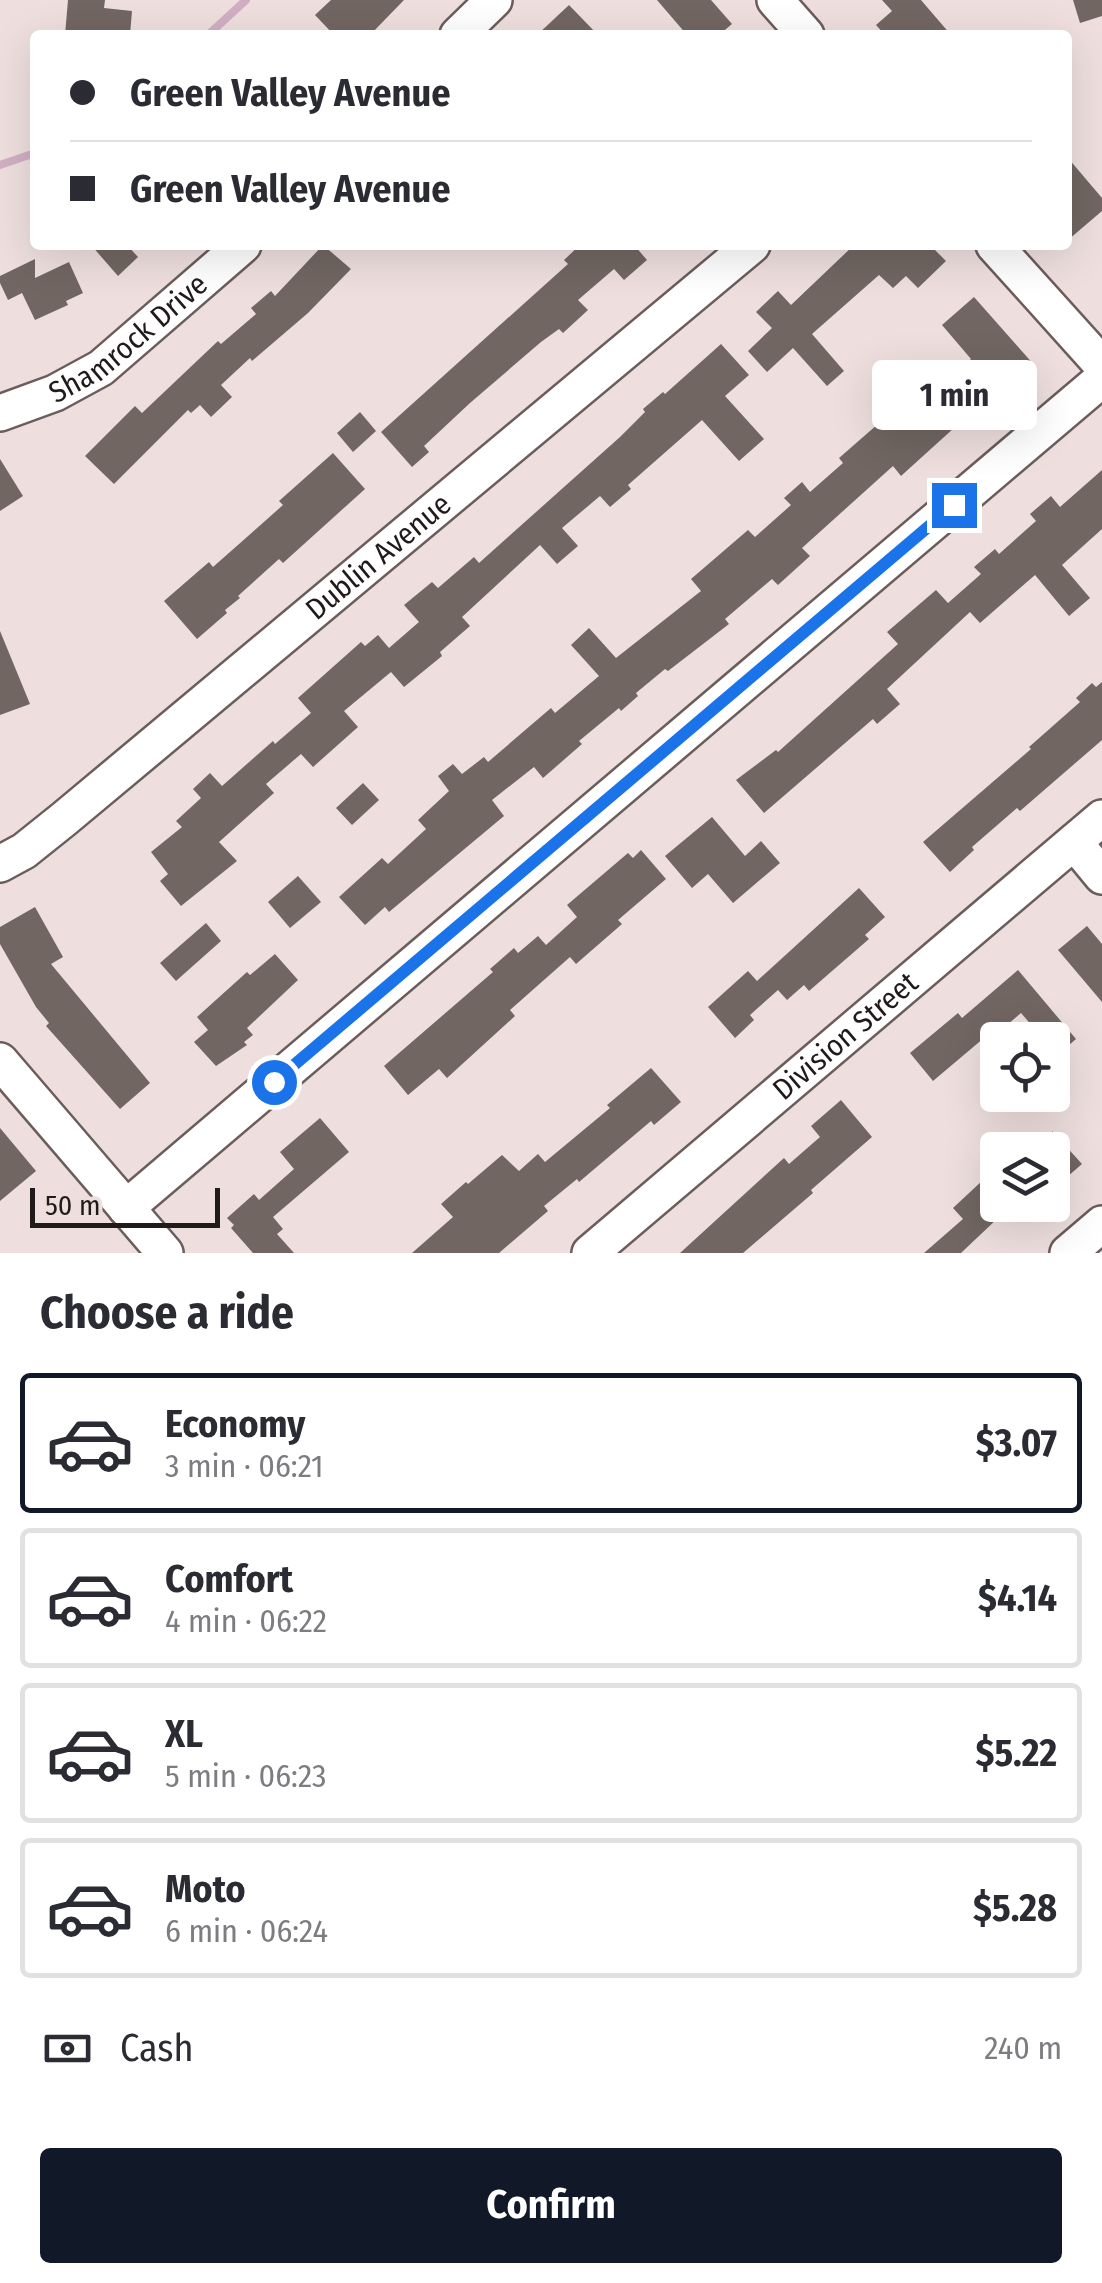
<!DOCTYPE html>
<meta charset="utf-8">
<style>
:root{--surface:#fff;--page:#f7f7f7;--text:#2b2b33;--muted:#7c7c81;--line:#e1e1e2;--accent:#111827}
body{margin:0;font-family:"Fira Sans Condensed",sans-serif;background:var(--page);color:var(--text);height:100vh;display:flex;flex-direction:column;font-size:38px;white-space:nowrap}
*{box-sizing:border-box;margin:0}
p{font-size:32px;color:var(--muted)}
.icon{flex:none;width:55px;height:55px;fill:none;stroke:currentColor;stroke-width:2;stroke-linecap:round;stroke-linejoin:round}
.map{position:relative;height:1253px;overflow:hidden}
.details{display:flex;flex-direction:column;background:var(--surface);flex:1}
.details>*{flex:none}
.guide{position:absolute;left:30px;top:30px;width:1042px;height:220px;border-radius:10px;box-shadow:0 10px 40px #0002;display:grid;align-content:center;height:220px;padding:0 40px;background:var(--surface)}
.controls{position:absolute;left:980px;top:1022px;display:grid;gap:20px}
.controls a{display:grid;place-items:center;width:90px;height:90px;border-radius:10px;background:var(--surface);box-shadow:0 10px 40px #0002;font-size:50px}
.scale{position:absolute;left:30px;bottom:25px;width:190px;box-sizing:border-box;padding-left:10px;border:5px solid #201b1a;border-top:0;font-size:28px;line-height:35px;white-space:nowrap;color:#201b1a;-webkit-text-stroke:8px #eedfde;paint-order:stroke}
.end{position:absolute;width:45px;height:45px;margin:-22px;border:12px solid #1a73e8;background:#fff;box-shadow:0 0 0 5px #fff}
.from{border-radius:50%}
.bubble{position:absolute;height:70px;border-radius:10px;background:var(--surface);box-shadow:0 10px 40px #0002;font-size:32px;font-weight:700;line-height:70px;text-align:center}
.guide b{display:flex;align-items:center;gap:35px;height:95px;font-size:38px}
.guide b+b{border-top:2px solid var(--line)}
.guide i{width:25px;height:25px;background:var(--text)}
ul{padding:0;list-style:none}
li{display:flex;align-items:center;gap:30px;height:140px;margin:0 20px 15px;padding:0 20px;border:5px solid var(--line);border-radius:10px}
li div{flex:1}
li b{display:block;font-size:38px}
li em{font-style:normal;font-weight:700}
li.on{border-color:var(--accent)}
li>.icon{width:90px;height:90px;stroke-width:1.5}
h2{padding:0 40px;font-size:45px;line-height:120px}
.pay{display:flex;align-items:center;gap:25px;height:110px;padding:0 40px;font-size:38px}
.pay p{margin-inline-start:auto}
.cta{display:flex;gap:20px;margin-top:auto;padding:20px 40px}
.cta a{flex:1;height:115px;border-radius:10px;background:var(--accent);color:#fff;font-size:40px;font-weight:700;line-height:115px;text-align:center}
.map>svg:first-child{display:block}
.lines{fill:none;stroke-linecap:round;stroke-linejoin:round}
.stream{stroke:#d0afc3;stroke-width:8}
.building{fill:#716661}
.minor-casing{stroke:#6a5d5c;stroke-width:40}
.minor{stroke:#fff;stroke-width:35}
.route{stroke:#1a73e8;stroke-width:12}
.labels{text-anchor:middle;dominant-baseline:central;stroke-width:8;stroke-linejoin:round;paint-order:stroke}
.street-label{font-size:30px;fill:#201b1a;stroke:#eedfde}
</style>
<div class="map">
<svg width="1102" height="1253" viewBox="0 0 1102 1253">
<rect width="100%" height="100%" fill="#eedfde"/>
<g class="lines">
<g class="stream">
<path d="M208,35L246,0"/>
<path d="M0,165L35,153"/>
</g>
</g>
<g class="building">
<path d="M68,0H105L104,8L132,11L130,35H65Z"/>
<path d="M331,0H404L370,35H334L315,15Z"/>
<path d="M657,0H711L732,24L719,35H687Z"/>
<path d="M882,0H921L951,35H885L876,25L892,11Z"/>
<path d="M1073,0H1102V16L1080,23Z"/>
<path d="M569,5L598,35H537Z"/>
<path d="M1068,158L1102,198V211L1068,240Z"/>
<path d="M91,245H127L138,257L118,276Z"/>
<path d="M323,245L351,269L308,313L252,361L250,358L221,385L232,397L211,417L200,405L191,413L188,410L114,484L85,456L135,406L142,413L218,341L221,344L256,314L251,308L271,291L275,296Z"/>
<path d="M580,245H634L647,260L624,280L614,269L578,300L588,310L563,333L559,329L541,342L470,403L424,446L429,452L412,467L381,432L568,264L564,260Z"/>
<path d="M854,245H930L946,261L918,288L906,276L893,288L879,275L812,334L844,371L827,386L793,348L767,372L748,351L772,328L756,312L778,291L791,305Z"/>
<path d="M35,259V278L69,262L83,293L66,301L68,305L35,320L22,293L8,300L0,283V276Z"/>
<path d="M974,297L1035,366L1003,395L997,389L901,476L893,466L802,548L810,556L778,585L772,579L725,619L729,624L668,671L665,669L636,693L638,696L621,711L619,708L579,741L582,744L543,778L534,767L492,800L504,816L389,912L385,907L365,925L339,897L382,858L388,864L426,829L418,820L449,791L438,776L453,764L462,774L484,757L488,762L551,708L555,713L599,676L571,645L589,628L616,658L701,591L691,579L748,530L755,537L791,505L784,498L802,482L810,492L843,463L839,458L886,417L888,420L925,389L930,395L971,359L942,325Z"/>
<path d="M721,344L749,375L725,396L764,439L739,461L702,420L628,485L631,489L610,507L600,496L562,528L578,546L557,564L540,545L462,617L470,626L440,652L442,656L404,687L391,672L344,711L358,727L313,767L301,754L266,784L274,793L219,842L237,861L181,906L160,881L168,874L151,852L182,827L176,821L201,798L193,789L210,773L222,786L273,741L275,744L311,713L298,698L361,642L365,646L378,635L389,648L419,622L404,605L432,582L438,588L474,557L479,563L620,437L645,412L643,409L663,392L665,394Z"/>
<path d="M360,412L376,431L353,452L337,433Z"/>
<path d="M333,453L365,489L283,563L279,559L238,596L240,598L225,610L227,613L197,639L164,601L209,562L213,567L283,505L279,501Z"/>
<path d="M0,459L23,496L0,511Z"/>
<path d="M1102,470V529L1062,565L1090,598L1069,616L1035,575L980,623L970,612L887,689L900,704L877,724L873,719L764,813L736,780L776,750L778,752L898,644L887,632L936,590L948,603L981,574L974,567L995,549L999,554L1036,521L1030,514L1051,496L1060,507Z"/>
<path d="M0,631L30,704L0,715Z"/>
<path d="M1102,682V740L1020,811L1017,808L972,847L974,850L950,872L923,842L1031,749L1029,747L1080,702L1076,698L1092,683L1096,687Z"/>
<path d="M363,783L379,800L352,825L336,808Z"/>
<path d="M712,817L745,856L761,841L780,863L733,903L708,874L692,888L665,856Z"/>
<path d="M641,850L666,879L618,920L622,924L576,964L570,957L510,1010L515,1016L447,1078L439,1069L408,1095L384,1066L493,972L490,969L514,948L518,953L538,936L546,945L577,917L567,905L628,853L633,858Z"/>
<path d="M298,876L321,902L290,928L268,902Z"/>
<path d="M859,888L885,917L865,935L869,939L809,991L804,985L787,1000L778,990L750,1015L754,1020L735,1038L708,1007L748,971L757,981Z"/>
<path d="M35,907L63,957L51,964L150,1083L120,1109L46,1026L49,1023L36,1007L0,944V927Z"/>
<path d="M206,923L221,941L176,981L160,963Z"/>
<path d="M1087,926L1102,944V1002L1058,950Z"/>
<path d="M275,954L298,980L247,1028L253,1035L244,1042L247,1045L216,1066L194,1042L208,1030L197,1017L247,972L250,975Z"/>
<path d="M1018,970L1076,1039L1061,1052L1052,1040L1043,1032L1040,1035L1021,1013L994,1036L991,1032L933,1081L910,1053L958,1013L962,1018Z"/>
<path d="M651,1068L681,1102L654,1125L651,1121L579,1182L577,1179L544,1206L548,1211L499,1253H412L453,1217L441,1204L466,1182L468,1184L502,1155L519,1171L538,1154L545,1162L610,1108L607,1105Z"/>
<path d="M841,1100L872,1137L811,1190L813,1193L743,1253H680L784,1158L789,1164L820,1137L811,1126Z"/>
<path d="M320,1118L349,1152L273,1217L283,1229L277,1234L294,1253H253L231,1228L234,1225L227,1218L254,1194L259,1200L294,1169L280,1152Z"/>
<path d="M0,1128L36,1171L0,1201Z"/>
<path d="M1052,1131L1082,1164L1052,1190Z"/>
<path d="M998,1166V1218L961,1253H924L963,1219L953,1208Z"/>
</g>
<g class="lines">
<g class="minor-casing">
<g id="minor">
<path d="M775,0L806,35"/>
<path d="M458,35L494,0"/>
<path d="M994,245L1102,365"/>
<path id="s1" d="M0,413L55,393L101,368L243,245"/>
<path d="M1074,842L1102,876"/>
<path id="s2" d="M0,864L24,851L64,819L752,245"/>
<path d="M0,1061L165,1253"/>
<path d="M126,1208L1102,379"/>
<path id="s3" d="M590,1253L1102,818"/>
<path d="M1068,1253L1102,1224"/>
</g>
</g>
<use href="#minor" class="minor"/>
</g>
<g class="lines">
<path class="route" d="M274,1082L954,505"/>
</g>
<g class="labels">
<g class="street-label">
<text stroke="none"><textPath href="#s1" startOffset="150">Shamrock Drive</textPath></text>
<text stroke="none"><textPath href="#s2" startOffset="488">Dublin Avenue</textPath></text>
<text stroke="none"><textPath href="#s3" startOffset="335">Division Street</textPath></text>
</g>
</g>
</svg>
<div class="controls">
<a><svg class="icon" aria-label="locate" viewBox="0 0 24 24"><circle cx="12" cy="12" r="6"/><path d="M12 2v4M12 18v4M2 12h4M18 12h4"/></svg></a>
<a><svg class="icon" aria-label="layers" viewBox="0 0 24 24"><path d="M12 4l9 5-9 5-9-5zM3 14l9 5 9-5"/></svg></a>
</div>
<div class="scale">50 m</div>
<i class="end from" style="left:274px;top:1082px"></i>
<i class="end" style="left:954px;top:505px"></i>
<div class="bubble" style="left:872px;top:360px;width:165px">1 min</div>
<div class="guide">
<b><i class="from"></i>Green Valley Avenue</b>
<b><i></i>Green Valley Avenue</b>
</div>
</div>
<section class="details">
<h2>Choose a ride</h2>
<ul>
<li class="on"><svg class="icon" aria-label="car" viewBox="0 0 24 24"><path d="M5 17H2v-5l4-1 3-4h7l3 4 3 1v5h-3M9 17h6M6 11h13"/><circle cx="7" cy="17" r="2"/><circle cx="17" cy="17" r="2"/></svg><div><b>Economy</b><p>3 min · 06:21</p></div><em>$3.07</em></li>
<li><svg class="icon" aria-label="car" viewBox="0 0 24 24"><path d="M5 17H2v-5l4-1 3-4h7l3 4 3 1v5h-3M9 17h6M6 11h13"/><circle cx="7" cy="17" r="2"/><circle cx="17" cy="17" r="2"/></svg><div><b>Comfort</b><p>4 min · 06:22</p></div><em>$4.14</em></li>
<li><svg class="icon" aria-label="car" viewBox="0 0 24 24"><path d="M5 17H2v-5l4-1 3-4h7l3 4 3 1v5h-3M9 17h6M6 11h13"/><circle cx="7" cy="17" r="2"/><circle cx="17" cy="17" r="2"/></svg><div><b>XL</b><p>5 min · 06:23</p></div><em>$5.22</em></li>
<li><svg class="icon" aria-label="car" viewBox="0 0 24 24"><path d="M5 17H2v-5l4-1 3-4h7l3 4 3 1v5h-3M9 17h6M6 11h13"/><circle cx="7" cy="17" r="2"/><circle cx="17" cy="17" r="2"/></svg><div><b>Moto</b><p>6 min · 06:24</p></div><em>$5.28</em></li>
</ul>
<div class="pay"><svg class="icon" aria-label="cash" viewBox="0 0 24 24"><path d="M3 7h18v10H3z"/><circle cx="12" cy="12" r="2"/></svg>Cash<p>240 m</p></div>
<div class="cta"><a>Confirm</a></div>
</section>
